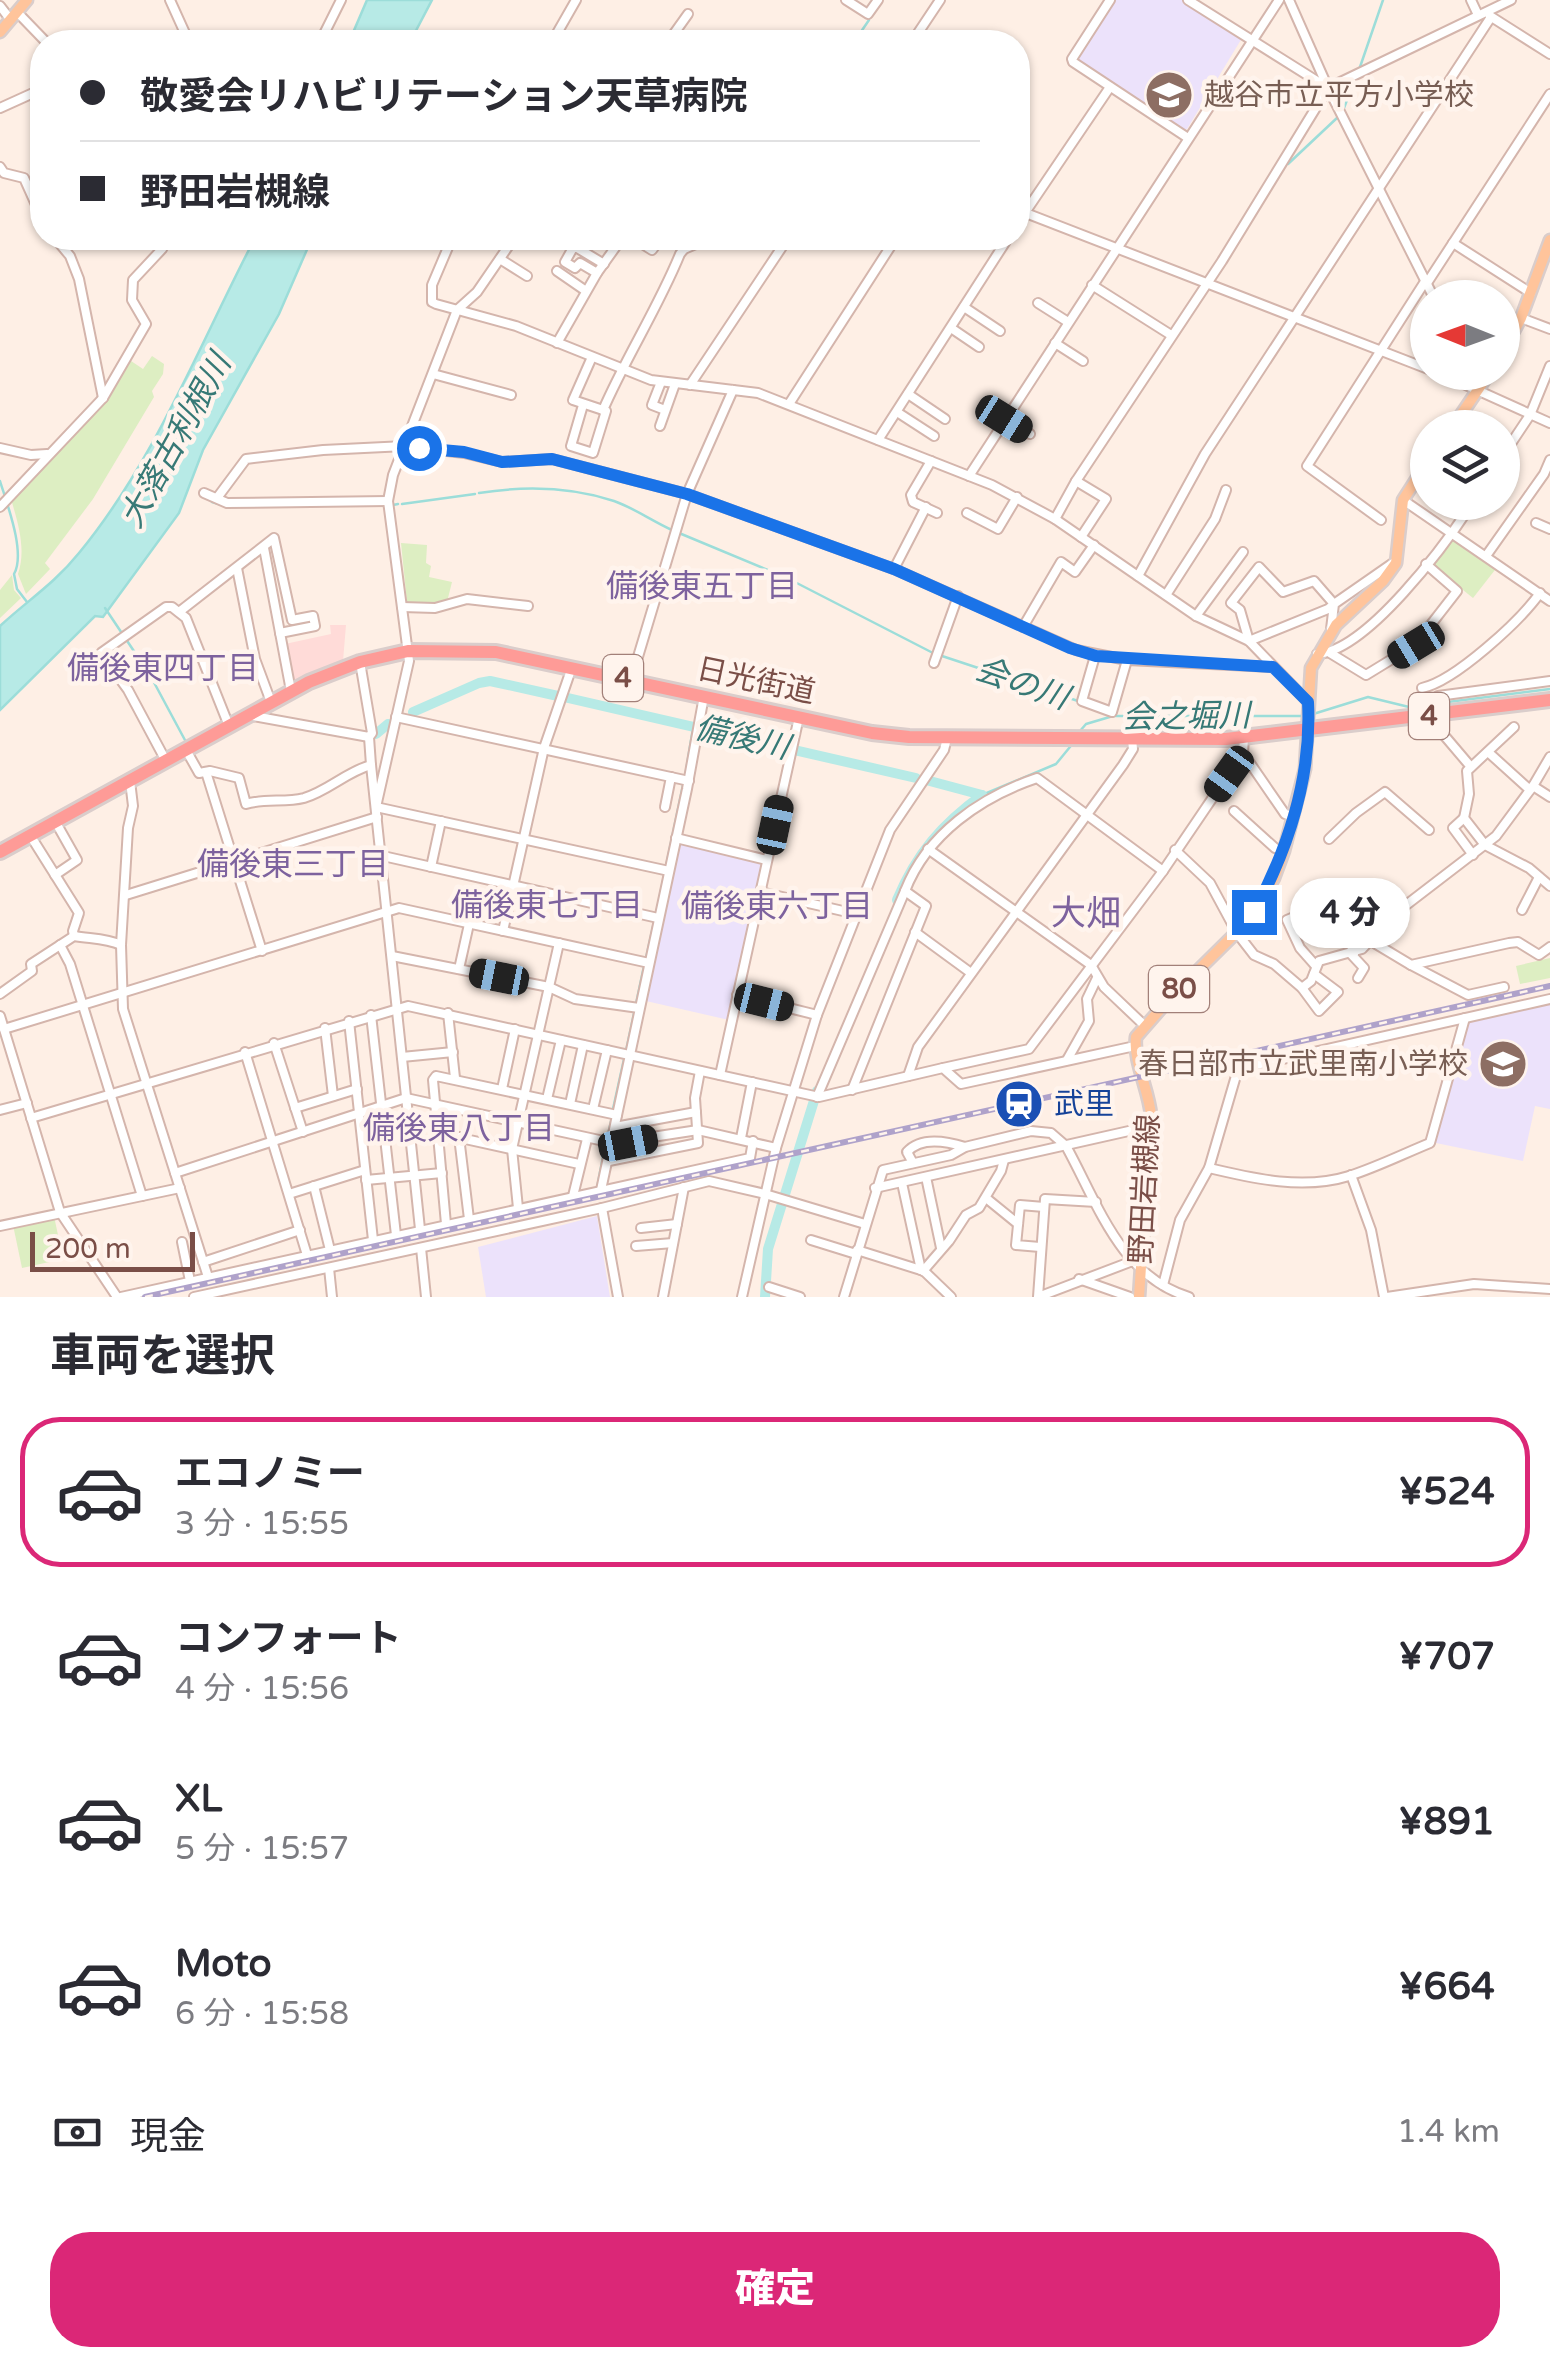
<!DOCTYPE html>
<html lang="ja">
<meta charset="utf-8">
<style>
:root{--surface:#fff;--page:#f7f7f7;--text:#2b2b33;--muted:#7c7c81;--line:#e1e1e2;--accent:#db2777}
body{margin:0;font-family:"Varela Round","Noto Sans JP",sans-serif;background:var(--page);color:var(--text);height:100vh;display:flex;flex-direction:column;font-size:38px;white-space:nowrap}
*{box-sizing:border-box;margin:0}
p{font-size:32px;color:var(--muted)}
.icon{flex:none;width:55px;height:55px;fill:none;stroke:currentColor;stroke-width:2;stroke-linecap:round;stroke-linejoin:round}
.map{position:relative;height:1297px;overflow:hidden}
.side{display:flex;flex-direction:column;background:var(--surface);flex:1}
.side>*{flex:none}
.banner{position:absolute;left:30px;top:30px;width:1000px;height:220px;border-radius:40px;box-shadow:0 2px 8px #0004;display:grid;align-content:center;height:220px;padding:0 50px;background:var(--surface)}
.needle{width:65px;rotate:271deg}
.fabs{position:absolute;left:1410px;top:280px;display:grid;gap:20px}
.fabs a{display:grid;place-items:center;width:110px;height:110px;border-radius:50%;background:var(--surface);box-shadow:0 2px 8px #0004;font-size:50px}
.scale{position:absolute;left:30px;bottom:25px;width:165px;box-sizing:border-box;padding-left:10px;border:5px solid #7a4e47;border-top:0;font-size:28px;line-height:35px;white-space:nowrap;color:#7a4e47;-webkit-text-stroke:8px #fff4ed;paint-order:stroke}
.end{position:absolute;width:45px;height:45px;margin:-22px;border:12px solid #1a73e8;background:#fff;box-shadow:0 0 0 5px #fff}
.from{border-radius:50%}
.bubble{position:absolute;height:70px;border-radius:35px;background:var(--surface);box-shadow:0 2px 8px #0004;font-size:32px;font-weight:800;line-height:70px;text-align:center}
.car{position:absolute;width:30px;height:60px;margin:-30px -15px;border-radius:12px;box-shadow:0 0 8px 2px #0007;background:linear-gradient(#222 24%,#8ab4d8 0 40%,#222 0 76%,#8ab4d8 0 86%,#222 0)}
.banner b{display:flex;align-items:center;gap:35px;height:95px;font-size:38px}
.banner b+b{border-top:2px solid var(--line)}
.banner i{width:25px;height:25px;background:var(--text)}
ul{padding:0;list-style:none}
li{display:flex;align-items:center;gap:30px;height:150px;margin:0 20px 15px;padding:0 30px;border:5px solid transparent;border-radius:40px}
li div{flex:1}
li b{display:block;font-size:38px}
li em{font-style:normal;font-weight:800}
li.on{border-color:var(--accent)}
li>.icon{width:90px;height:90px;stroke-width:1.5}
h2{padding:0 50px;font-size:45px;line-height:120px}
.pay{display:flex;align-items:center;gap:25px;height:110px;padding:0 50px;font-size:38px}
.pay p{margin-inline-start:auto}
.primary-button{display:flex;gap:20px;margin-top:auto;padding:20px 50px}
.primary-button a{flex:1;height:115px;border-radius:40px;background:var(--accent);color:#fff;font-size:40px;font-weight:800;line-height:115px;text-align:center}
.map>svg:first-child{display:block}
.commercial{fill:#ffdbd8}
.education{fill:#ece2fb}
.green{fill:#ddeec2}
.water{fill:#b7eae6;stroke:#9cddd9;stroke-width:2.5}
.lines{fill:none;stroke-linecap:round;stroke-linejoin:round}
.stream{stroke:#9cddd9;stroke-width:2.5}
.river{stroke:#b7eae6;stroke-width:10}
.minor-casing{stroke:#d4b5ac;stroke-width:12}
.major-casing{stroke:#dacdcb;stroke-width:15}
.highway-casing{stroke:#dacdcb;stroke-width:18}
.minor{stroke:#fff;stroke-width:8}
.major{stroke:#ffc49b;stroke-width:10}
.highway{stroke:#fe9b97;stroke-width:12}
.rail-casing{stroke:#afa2ca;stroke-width:6}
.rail{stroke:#fff4ed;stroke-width:2.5;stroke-dasharray:8;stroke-linecap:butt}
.route{stroke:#1a73e8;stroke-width:12}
.labels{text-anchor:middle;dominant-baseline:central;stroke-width:9;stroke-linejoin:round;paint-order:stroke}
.shield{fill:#fff4ed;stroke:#a28079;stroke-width:2.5}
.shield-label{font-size:28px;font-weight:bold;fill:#7a4e47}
.education-label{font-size:30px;fill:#785e54;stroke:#fff4ed;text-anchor:start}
.street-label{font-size:30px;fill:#7a4e47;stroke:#fff4ed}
.transit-label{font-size:30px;fill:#164399;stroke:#fff4ed;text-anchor:start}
.water-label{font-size:32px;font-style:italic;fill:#377976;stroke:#fff4ed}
.neighbourhood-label{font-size:32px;fill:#7d629e;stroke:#fff4ed}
.quarter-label{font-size:35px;fill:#7d629e;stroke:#fff4ed}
</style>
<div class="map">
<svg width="1550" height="1297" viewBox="0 0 1550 1297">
<rect width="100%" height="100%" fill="#feefe5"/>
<path class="commercial" d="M330,625H346L343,661L294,681L285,644L331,634Z"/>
<g class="education">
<path d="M1114,0H1183L1242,38L1187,129L1182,130L1077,61Z"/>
<path d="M678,843L763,862L729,1020L646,1001Z"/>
<path d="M1550,1004V1109L1535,1106L1523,1161L1436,1143L1434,1140L1467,1023Z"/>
<path d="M597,1216L610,1297H486L478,1247Z"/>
</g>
<g class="green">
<path d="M152,356L164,364L163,374L152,391L154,397L93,499L45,563L50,569L26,594L18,574C26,550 19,526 11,499L110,394L131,361L143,369Z"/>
<path d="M1451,539L1498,566L1473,598L1432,565V562Z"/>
<path d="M401,543L427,545L426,563L431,566L429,577L452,582L447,602H407Z"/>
<path d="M12,575L14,590L21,598L0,618V590Z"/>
<path d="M1550,958V978L1520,984L1516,966Z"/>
<path d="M54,1216L63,1259L22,1268L13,1225Z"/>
</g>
<g class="water">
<path d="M367,0H432L410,42H349Z"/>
<path d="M255,238H312L279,314L203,450L179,513L103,617L95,616L0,710V626C28,600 54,584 79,553C155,461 200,343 255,238Z"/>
</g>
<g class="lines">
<g class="stream">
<path d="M854,42L869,20"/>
<path d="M1360,67L1383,0"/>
<path d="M1344,108L1355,79"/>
<path d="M1288,164L1338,117"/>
<path d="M0,481C7,504 26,553 14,574L17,589L27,602"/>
<path d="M479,493C523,486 571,487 614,501C634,508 652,521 672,530"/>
<path d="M212,502L222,505"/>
<path d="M402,504L475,494"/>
<path d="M393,505L398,504"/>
<path d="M275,506H284"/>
<path d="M288,506L384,505"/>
<path d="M679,533L787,578L933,653"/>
<path d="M105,608L150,675L186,742"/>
<path d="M942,656L1078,701"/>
<path d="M1310,715L1368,697L1409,707L1550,689"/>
<path d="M1080,731L1086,724L1113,716H1302"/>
<path d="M685,777L693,728"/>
<path d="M982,795L1056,764L1074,742"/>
<path d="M656,914L683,785"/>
<path d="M646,958L654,922"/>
<path d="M626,1051L644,966"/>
<path d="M613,1109L624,1059"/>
<path d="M607,1139L612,1117"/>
<path d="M597,1188L605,1146"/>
</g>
<g class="river">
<path d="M568,698L916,778"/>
<path d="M413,712L479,683L490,681L558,696"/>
<path d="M376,734L388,724"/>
<path d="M926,780L982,795"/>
<path d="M897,900C916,854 942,824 982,795"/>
<path d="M765,1297L768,1249L817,1091"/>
</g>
<g class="minor-casing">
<g id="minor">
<path d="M170,0L189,42"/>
<path d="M846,0L868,14L878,0"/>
<path d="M1110,0L1072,59L1073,62L1188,138"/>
<path d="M1188,0L1328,88"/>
<path d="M1289,0L1328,88L1434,298"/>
<path d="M1471,0L1478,15"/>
<path d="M0,6L10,19"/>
<path d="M17,12L46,42"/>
<path d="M1490,16L1550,54"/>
<path d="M557,35L579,42"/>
<path d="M320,42L341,0"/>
<path d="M552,42L576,0"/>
<path d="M668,42L688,14"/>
<path d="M912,42L940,0"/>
<path d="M0,108L42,89"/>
<path d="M0,167L4,173L24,178L42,218"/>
<path d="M1018,210L1428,369"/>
<path d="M1018,223L1110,87"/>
<path d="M55,238L70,256L79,279L103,398"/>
<path d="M452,238L432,285V302L436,304L516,326L651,380L758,393L992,485L1055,519L1196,616L1249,641L1308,702"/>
<path d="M633,238L652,250L658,242L652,238"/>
<path d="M668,238L684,249"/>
<path d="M1453,243L1531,293"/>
<path d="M500,259L527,276"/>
<path d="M557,271L586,291"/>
<path d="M597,273L580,263L575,268L565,262L574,246L604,264"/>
<path d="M1427,283L1550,94"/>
<path d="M1092,285L1171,335"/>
<path d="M1038,303L1068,322"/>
<path d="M964,307L1000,331"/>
<path d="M1521,318L1550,329"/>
<path d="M951,328L979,347"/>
<path d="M557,343L597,273L622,238"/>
<path d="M1055,343L1083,361"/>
<path d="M592,357L573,400L603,410"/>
<path d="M1437,372L1550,423"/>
<path d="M1470,372L1478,391"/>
<path d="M433,374L511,395"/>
<path d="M661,382L652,405L665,410"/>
<path d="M690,385L788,238"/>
<path d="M908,394L945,419"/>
<path d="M789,404L896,238"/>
<path d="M583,405L571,446L593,453L606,411L603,410C626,357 658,308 680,254L684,249L710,238"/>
<path d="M897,412L934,436"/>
<path d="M1004,419L1030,434"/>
<path d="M660,426L675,384"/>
<path d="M878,440L1008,238"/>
<path d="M0,448L31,455L47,454"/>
<path d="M1502,457L1530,415L1550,366"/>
<path d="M931,461L911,495L913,502L937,513"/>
<path d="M969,476L1279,0"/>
<path d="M1076,481L1106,499L1081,537"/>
<path d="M204,493L227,503L388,501"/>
<path d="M217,498L246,459L323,450L405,446L464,453L502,462L552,459L687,494L894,569L1076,650L1127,660L1273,667"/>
<path d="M1403,500L1550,601"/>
<path d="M0,507L103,398L146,324L132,300L133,280L162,249L168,238"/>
<path d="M967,513L998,529L1017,497"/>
<path d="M1055,519L1076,481L1222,261L1328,88L1511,0"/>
<path d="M1381,520L1307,466L1426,280"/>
<path d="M1536,523L1550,529"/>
<path d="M264,548L291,691"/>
<path d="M1486,556L1544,474L1550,460"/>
<path d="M237,568L255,659L271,702"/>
<path d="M894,569L926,507"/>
<path d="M1138,576L1205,454L1491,17"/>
<path d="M1166,595L1215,519L1226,490"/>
<path d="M402,607L435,608L467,599L528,606"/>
<path d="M179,612L274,538L292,620L313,616L315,626L280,633"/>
<path d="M1196,616L1243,552"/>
<path d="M1023,627L1061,562L1075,572L1094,545"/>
<path d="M1331,629L1334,604L1314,581L1283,592L1259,567L1231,603L1240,610L1249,641L1328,609L1334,604L1393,563"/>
<path d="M1330,653L1366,675L1415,645L1457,591L1426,564"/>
<path d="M1317,654C1367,651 1446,544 1473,502"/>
<path d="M1095,656L1082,701L1112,712L1127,660"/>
<path d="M360,662L372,733L369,737L371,765L420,1229"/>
<path d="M934,663L958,596"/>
<path d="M631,680L687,494L733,390"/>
<path d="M1422,688C1455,681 1520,621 1540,593"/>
<path d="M1438,696L1550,681"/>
<path d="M253,716L369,737"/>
<path d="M1432,716L1443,734L1471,767"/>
<path d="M396,717L689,781"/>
<path d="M1514,727L1467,771L1469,794L1464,818L1485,845L1529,868L1550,886"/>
<path d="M186,750L199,773L210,771L239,778L246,804C265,798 285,803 304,798C328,791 346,772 371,765"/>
<path d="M1488,752L1530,790"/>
<path d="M1243,753L1285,814L1293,816"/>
<path d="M166,761L128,690L101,653L166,607H172L186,618L229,726"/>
<path d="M206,772L262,951"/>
<path d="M130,781L133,806L128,828L121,945L123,1009L208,1277"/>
<path d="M1533,786L1550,797"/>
<path d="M376,807L409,661L388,501L393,475L457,310L477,292L514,238"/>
<path d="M376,807L669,871"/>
<path d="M665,807L671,777"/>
<path d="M1234,811L1275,848L1284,851"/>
<path d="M1464,818L1453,828L1473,855"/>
<path d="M30,835L79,913L73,931L74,936"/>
<path d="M676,838L767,860"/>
<path d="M1329,839L1356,813L1385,792L1429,830"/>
<path d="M928,849L1091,965L1104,987L1145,1026"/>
<path d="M1175,850L1210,883L1237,933L1254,955L1274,964L1302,988L1319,1011L1338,992L1314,974"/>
<path d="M383,856L658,918"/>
<path d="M431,867L441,821"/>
<path d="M55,875L77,860L55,821"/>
<path d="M760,892L856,914"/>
<path d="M126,895L377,817"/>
<path d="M1522,910L1539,877"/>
<path d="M503,931L544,748L572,667"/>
<path d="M915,932L971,973"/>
<path d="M1371,941L1411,965L1509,943L1518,942L1539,955L1550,947"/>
<path d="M60,945L70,964L142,1196"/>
<path d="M1351,954L1364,968L1358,978"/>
<path d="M392,956L549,987L575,999L639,1008"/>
<path d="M1315,965L1300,948L1287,920L1331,901L1354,953"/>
<path d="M1411,965L1468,995L1504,987"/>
<path d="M459,969L469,924"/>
<path d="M1302,988L1311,981L1319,961L1362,949L1397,912L1496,836L1533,786L1550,757"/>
<path d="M0,994L32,971L31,964L74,936C91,939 106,938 121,945"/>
<path d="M737,995L817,1015"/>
<path d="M448,1013L455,1078"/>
<path d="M371,1015L396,1235"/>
<path d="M0,1016L60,1212L117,1297"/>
<path d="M349,1021L373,1240"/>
<path d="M325,1028L333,1096"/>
<path d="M4,1029L399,908L649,963"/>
<path d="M274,1043L303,1132"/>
<path d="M245,1052L307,1255"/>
<path d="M402,1057L453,1052"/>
<path d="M1067,1060L1089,1021L1087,999L1097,978"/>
<path d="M943,1068L1029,1049L1163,871L1243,753L1244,738"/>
<path d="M720,1075L799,717"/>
<path d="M908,1076L918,1047L1123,765L1133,749L1132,739"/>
<path d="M502,1089L515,1029"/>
<path d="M852,1090L926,906L905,891C927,834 981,797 1037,778L1163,871"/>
<path d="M817,1097L905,891"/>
<path d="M547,1099L561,1040"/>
<path d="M570,1104L583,1045"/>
<path d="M295,1108L357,1089"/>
<path d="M593,1109L607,1050"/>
<path d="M0,1110L27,1103"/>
<path d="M31,1118L408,1006L819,1097L943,1068L961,1084L1135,1046"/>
<path d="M615,1127L696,1112"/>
<path d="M438,1133L579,1164"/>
<path d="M459,1137L469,1219"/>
<path d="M741,1138L752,1082"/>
<path d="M609,1161L698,1143L695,1098L700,1071"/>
<path d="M913,1163L907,1152C921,1136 946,1141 965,1147"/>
<path d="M1209,1168C1255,1179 1304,1190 1349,1176C1377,1167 1403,1154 1430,1143L1465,1018"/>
<path d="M175,1173L406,1098L613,1143L698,1130L776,1148"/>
<path d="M1351,1175L1371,1230L1384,1297"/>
<path d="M926,1177L941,1248"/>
<path d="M366,1180L442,1173"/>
<path d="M902,1183L921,1270"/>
<path d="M314,1186L330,1250"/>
<path d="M875,1188L1151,1126"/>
<path d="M601,1190L687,789L704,696"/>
<path d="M289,1194L365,1170"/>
<path d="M573,1196L587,1139"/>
<path d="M986,1198L1018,1224"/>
<path d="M1096,1202L1045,1199L1038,1297L1130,1262"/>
<path d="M518,1208L512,1149L559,943"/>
<path d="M602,1208L618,1297"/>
<path d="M446,1224L433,1080L436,1076L617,1115"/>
<path d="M0,1226L180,1188"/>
<path d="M641,1228L677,1224"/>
<path d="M811,1240L856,1254"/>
<path d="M182,1242L190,1281"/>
<path d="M636,1246L673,1243"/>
<path d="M1040,1247L1016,1245L1020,1205L1044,1207"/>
<path d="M421,1248L426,1297"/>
<path d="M857,1250L924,1271L951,1297"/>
<path d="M203,1262L300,1230"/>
<path d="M329,1268L332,1297"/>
<path d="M923,1271L949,1241L966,1215L979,1208L1001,1171L1004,1160"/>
<path d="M1079,1279L1130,1297"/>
<path d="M1163,1285L1180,1220L1209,1168L1238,1069L1550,999"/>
<path d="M769,1287L800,1297"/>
<path d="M121,1297L750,1158L753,1141"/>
<path d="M194,1297L602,1208L709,1181L765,1194L865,1224"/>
<path d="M663,1297L684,1187"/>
<path d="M742,1297L776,1148L817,1015L890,830L944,750L947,738"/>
<path d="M844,1297L883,1170L951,1155L965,1147L1031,1131L1051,1133L1066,1146C1098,1204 1120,1276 1189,1297"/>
<path d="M1387,1297L1474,1284L1550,1289"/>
</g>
</g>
<g class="major-casing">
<g id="major">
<path d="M0,32L27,0"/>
<path d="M1502,353L1521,318L1550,240"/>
<path d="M1452,428L1490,372"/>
<path d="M1139,1297L1151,1115C1149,1091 1133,1060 1136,1037L1171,997L1248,921L1274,878L1284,851L1305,769L1311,668L1336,625L1383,581L1396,563L1403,500L1428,461"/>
</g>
</g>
<g class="highway-casing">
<path id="highway" d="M0,852L309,682L360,662L408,651L496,652L872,733L909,737L1226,739L1550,700"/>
</g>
<use href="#minor" class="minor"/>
<use href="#major" class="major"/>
<use href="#highway" class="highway"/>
<g class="rail-casing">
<path id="rail" d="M145,1297L1550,986"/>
</g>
<use href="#rail" class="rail"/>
</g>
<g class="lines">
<path class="route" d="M419,448L464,452L502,462L552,459L687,494L894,569L1070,648L1096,656L1273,667L1308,702C1312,777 1289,847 1254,912"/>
</g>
<defs>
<g id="school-disc" transform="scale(2.5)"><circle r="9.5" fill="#8d6e63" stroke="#fff4ed"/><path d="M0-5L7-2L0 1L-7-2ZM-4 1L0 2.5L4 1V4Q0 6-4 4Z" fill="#fff"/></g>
<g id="station-disc" transform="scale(2.5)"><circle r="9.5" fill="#1a4fb4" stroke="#fff4ed"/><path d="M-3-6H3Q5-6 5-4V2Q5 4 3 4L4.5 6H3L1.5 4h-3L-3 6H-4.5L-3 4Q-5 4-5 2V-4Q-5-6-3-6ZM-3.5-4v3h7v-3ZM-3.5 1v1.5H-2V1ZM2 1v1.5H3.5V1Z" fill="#fff"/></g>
</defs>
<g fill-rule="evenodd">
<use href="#school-disc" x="1169" y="95"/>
<use href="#school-disc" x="1503" y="1064"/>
<use href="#station-disc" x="1019" y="1104"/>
</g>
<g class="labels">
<g class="shield">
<rect x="603" y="655" width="40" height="46" rx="8"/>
<rect x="1409" y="693" width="40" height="46" rx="8"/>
<rect x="1149" y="966" width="60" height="46" rx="8"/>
</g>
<g class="shield-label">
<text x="623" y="678">4</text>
<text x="1429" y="716">4</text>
<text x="1179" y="989">80</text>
</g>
<g class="education-label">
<text x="1204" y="95">越谷市立平方小学校</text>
<text x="1468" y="1064" text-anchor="end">春日部市立武里南小学校</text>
</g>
<g class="street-label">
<text transform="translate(756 681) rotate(12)">日光街道</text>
<text transform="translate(1145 1189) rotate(-87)">野田岩槻線</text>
</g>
<g class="transit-label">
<text x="1054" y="1104">武里</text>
</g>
<g class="water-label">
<text transform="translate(176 441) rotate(-61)">大落古利根川</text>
<text transform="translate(1022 684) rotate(19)">会の川</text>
<text transform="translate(1186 717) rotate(-1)">会之堀川</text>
<text transform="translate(742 738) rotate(13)">備後川</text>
</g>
<g class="neighbourhood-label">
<text x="702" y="587">備後東五丁目</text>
<text x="163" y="669">備後東四丁目</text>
<text x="293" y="865">備後東三丁目</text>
<text x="547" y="906">備後東七丁目</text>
<text x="777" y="907">備後東六丁目</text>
<text x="459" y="1129">備後東八丁目</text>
</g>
<g class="quarter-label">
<text x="1086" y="914">大畑</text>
</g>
</g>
</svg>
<div class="fabs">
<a><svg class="needle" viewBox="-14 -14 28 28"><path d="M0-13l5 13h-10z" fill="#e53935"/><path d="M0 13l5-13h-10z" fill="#7c7c81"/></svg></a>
<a><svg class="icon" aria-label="layers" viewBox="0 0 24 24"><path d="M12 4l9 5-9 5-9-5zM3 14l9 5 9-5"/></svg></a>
</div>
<div class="scale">200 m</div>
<i class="end from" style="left:419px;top:448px"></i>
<i class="end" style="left:1254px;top:912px"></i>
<div class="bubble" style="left:1290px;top:878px;width:120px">4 分</div>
<i class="car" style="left:1004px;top:419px;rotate:122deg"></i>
<i class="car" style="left:1416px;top:645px;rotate:239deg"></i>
<i class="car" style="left:1229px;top:774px;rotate:216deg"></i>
<i class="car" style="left:775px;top:825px;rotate:12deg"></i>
<i class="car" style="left:499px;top:977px;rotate:281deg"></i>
<i class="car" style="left:764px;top:1002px;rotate:104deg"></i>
<i class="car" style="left:628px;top:1143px;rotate:79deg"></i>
<div class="banner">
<b><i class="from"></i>敬愛会リハビリテーション天草病院</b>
<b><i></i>野田岩槻線</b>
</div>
</div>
<section class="side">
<h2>車両を選択</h2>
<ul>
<li class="on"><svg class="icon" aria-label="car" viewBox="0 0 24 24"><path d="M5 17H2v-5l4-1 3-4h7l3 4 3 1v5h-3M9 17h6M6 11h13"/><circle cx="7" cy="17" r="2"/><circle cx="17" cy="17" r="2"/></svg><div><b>エコノミー</b><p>3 分 · 15:55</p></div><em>¥524</em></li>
<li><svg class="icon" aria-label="car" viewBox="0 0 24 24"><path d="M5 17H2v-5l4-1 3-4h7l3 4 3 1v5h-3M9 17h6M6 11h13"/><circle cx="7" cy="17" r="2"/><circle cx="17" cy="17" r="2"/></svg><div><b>コンフォート</b><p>4 分 · 15:56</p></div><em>¥707</em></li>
<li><svg class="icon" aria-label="car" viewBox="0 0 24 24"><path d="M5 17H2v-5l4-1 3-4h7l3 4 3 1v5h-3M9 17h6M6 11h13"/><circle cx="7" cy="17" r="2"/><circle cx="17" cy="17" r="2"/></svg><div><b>XL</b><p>5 分 · 15:57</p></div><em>¥891</em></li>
<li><svg class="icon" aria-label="car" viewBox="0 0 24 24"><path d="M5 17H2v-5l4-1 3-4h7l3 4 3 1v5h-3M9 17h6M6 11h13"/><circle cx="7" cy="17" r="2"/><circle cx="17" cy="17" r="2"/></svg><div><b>Moto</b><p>6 分 · 15:58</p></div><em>¥664</em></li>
</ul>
<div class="pay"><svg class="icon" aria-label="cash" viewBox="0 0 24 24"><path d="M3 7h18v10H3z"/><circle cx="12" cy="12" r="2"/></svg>現金<p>1.4 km</p></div>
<div class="primary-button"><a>確定</a></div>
</section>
